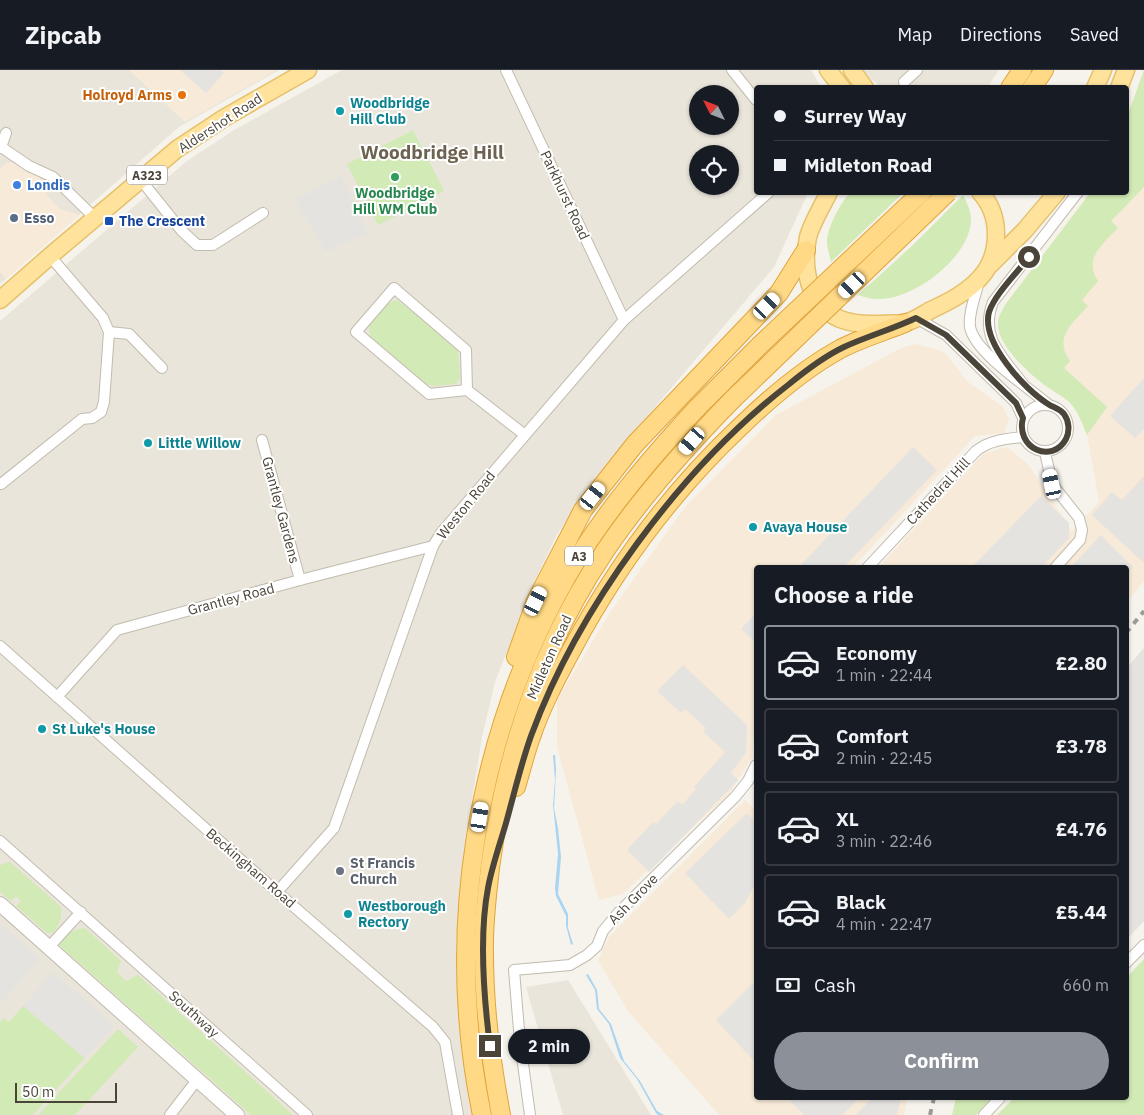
<!DOCTYPE html>
<meta charset="utf-8">
<style>
:root{--surface:#171b24;--page:#242831;--text:#f1f3f6;--muted:#9ea1a6;--line:#363941;--accent:#8c9099}
body{margin:0;font-family:"IBM Plex Sans",sans-serif;background:var(--page);color:var(--text);height:100vh;display:flex;flex-direction:column;font-size:19px;white-space:nowrap}
*{box-sizing:border-box;margin:0}
p{font-size:16px;color:var(--muted)}
.icon{flex:none;width:28px;height:28px;fill:none;stroke:currentColor;stroke-width:2;stroke-linecap:round;stroke-linejoin:round}
.map{position:relative;flex:1;overflow:hidden}
.side{position:absolute;left:754px;top:495px;width:375px;height:535px;display:flex;flex-direction:column;background:var(--surface);border-radius:5px;box-shadow:0 1px 4px #0004}
.side>*{flex:none}
.guide{position:absolute;left:754px;top:15px;width:375px;height:110px;border-radius:5px;box-shadow:0 1px 4px #0004;display:grid;align-content:center;height:110px;padding:0 20px;background:var(--surface)}
.needle{width:32px;rotate:312deg}
.controls{position:absolute;left:689px;top:15px;display:grid;gap:10px}
.controls a{display:grid;place-items:center;width:50px;height:50px;border-radius:50%;background:var(--surface);box-shadow:0 1px 4px #0004;font-size:25px}
.scale{position:absolute;left:15px;bottom:12px;width:102px;box-sizing:border-box;padding-left:5px;border:2px solid #4b4439;border-top:0;font-size:14px;line-height:18px;white-space:nowrap;color:#4b4439;-webkit-text-stroke:4px #fff;paint-order:stroke}
.end{position:absolute;width:22px;height:22px;margin:-11px;border:6px solid #4b4439;background:#fff;box-shadow:0 0 0 2px #fff}
.from{border-radius:50%}
.bubble{position:absolute;height:35px;border-radius:18px;background:var(--surface);box-shadow:0 1px 4px #0004;font-size:16px;font-weight:800;line-height:35px;text-align:center}
.car{position:absolute;width:15px;height:30px;margin:-15px -8px;border-radius:6px;box-shadow:0 0 4px 1px #0007;background:linear-gradient(#fff 24%,#345 0 40%,#fff 0 76%,#345 0 86%,#fff 0)}
.guide b{display:flex;align-items:center;gap:18px;height:48px;font-size:19px}
.guide b+b{border-top:1px solid var(--line)}
.guide i{width:12px;height:12px;background:var(--text)}
ul{padding:0;list-style:none}
li{display:flex;align-items:center;gap:15px;height:75px;margin:0 10px 8px;padding:0 10px;border:2px solid var(--line);border-radius:5px}
li div{flex:1}
li b{display:block;font-size:19px}
li em{font-style:normal;font-weight:800}
li.on{border-color:var(--accent)}
li>.icon{width:45px;height:45px;stroke-width:1.5}
h2{padding:0 20px;font-size:22px;line-height:60px}
.pay{display:flex;align-items:center;gap:12px;height:55px;padding:0 20px;font-size:19px}
.pay p{margin-inline-start:auto}
.button{display:flex;gap:10px;margin-top:auto;padding:10px 20px}
.button a{flex:1;height:58px;border-radius:30px;background:var(--accent);color:#fff;font-size:20px;font-weight:800;line-height:58px;text-align:center}
header{display:flex;align-items:center;gap:30px;box-sizing:border-box;height:70px;padding:0 25px;background:var(--surface);border-bottom:1px solid var(--line)}
header strong{font-size:24px}
nav{display:flex;gap:28px;margin-inline-start:auto;font-size:18px}
.map>svg:first-child{display:block}
.residential{fill:#eae5da;fill-rule:evenodd}
.commercial{fill:#f7ead8}
.green{fill:#d2eab5}
.parking{fill:#e5e3e0}
.water{fill:#a9d4f2}
.lines{fill:none;stroke-linecap:round;stroke-linejoin:round}
.minor-casing{stroke:#c2bbae;stroke-width:12}
.tertiary-casing{stroke:#c2bbae;stroke-width:16}
.primary-casing{stroke:#e6c16a;stroke-width:19}
.trunk-casing{stroke:#e0a43c;stroke-width:20}
.minor{stroke:#fff;stroke-width:10}
.tertiary{stroke:#fff;stroke-width:14}
.primary{stroke:#ffe39c;stroke-width:16}
.trunk{stroke:#ffd985;stroke-width:18}
.rail{stroke:#9a9a9a;stroke-width:4;stroke-dasharray:6 6;stroke-linecap:butt}
.trunk-bridge-casing{stroke:#e0a43c;stroke-width:20;stroke-linecap:butt}
.trunk-bridge{stroke:#ffd985;stroke-width:18}
.route{stroke:#4b4439;stroke-width:6}
.food-dot{fill:#e8710a;stroke:#fff;stroke-width:2}
.culture-dot{fill:#0f9aa8;stroke:#fff;stroke-width:2}
.leisure-dot{fill:#2e9e5b;stroke:#fff;stroke-width:2}
.shop-dot{fill:#3f7fe0;stroke:#fff;stroke-width:2}
.service-dot{fill:#5c6f8a;stroke:#fff;stroke-width:2}
.transit-dot{fill:#1a4fb4;stroke:#fff;stroke-width:2}
.worship-dot{fill:#6b7280;stroke:#fff;stroke-width:2}
.labels{text-anchor:middle;dominant-baseline:central;stroke-width:4;stroke-linejoin:round;paint-order:stroke}
.shield{fill:#fff;stroke:#817c74;stroke-width:1}
.shield-label{font-size:12px;font-weight:bold;fill:#4b4439}
.food-label{font-size:14px;font-weight:bold;fill:#c56008;stroke:#fff;text-anchor:end}
.culture-label{font-size:14px;font-weight:bold;fill:#0d838f;stroke:#fff;text-anchor:start}
.street-label{font-size:14px;fill:#4b4439;stroke:#fff}
.shop-label{font-size:14px;font-weight:bold;fill:#366cbe;stroke:#fff;text-anchor:start}
.leisure-label{font-size:14px;font-weight:bold;fill:#27864d;stroke:#fff}
.service-label{font-size:14px;font-weight:bold;fill:#4e5e75;stroke:#fff;text-anchor:start}
.transit-label{font-size:14px;font-weight:bold;fill:#164399;stroke:#fff;text-anchor:start}
.worship-label{font-size:14px;font-weight:bold;fill:#5b616d;stroke:#fff;text-anchor:start}
.district-label{font-size:19px;font-weight:bold;fill:#6e6250;stroke:#fff}
</style>
<header>
<strong>Zipcab</strong>
<nav><a>Map</a><a>Directions</a><a>Saved</a></nav>
</header>
<div class="map">
<svg width="1144" height="1045" viewBox="0 0 1144 1045">
<rect width="100%" height="100%" fill="#f6f3ec"/>
<g class="residential">
<path d="M0,0H279L179,57L0,214Z"/>
<path d="M342,0H811L821,17L756,18V122L808,123L774,197L605,396L583,424L555,468L534,513L495,612L482,667L465,773L456,871L457,918L461,966L473,1045H0V251L187,91L234,60ZM698,24H730V56H698ZM698,84H730V116H698Z"/>
<path d="M863,0H999L987,18L882,17L871,9Z"/>
<path d="M568,910L651,1045H563L526,917Z"/>
</g>
<g class="commercial">
<path d="M129,0H275V1L185,52Z"/>
<path d="M1144,0V511L1126,533V498H878L983,384L1007,377L1028,394L1072,461L1099,432L1087,365L1076,339L1068,331L1044,315L1027,299L1006,277L999,264L998,252L1005,235L1090,123L1126,122V50Z"/>
<path d="M11,92L40,107L45,123L60,139L80,145L6,209L0,202V99L6,93Z"/>
<path d="M915,274L939,280L946,284L968,312L1003,337L1009,349L1004,363L975,366L853,497L756,498V638L752,688L729,724L623,824L599,830L557,677V630L611,541L685,437L776,345L901,278Z"/>
<path d="M745,730L756,740V1028H907L904,1045H719L627,940L598,890L609,867Z"/>
</g>
<g class="green">
<path d="M1144,0V117L1111,151L1118,158C1103,174 1083,188 1098,211L1082,230L1088,236C1073,253 1053,267 1070,291L1064,298L1107,337L1087,365C1082,353 1078,340 1068,331C1061,325 1053,321 1046,316C1029,304 997,275 998,253C998,247 1002,241 1005,235L1090,123L1126,122V50Z"/>
<path d="M413,60L444,121L378,155L347,94Z"/>
<path d="M850,123H903L831,192C830,186 827,179 827,172C827,158 840,133 850,123Z"/>
<path d="M963,125C967,133 971,141 971,150C970,188 912,231 877,229C871,229 864,227 858,225L914,174Z"/>
<path d="M397,230L455,274L458,281L460,308L456,314L435,316L424,314L370,266L369,255L388,233Z"/>
<path d="M10,792L61,837C62,849 60,854 53,863H47L16,836L21,831L16,826L11,831L0,822V795Z"/>
<path d="M85,858L121,891L117,902L126,911L138,905L293,1045H251L60,876C62,863 73,860 85,858Z"/>
<path d="M1144,889V1045H997L1014,1028H1126V908Z"/>
<path d="M23,936L85,988L33,1045H0V952L4,948L9,952Z"/>
<path d="M118,959L138,977L75,1045H38Z"/>
<path d="M956,1028H992L976,1045H952Z"/>
</g>
<g class="parking">
<path d="M180,0H220L224,3L206,23Z"/>
<path d="M341,106L368,163L326,182L295,130Z"/>
<path d="M1144,308V359L1135,368L1110,346Z"/>
<path d="M913,377L937,400L844,497H799Z"/>
<path d="M1144,406V493L1092,445L1112,422L1122,430Z"/>
<path d="M1041,426L1069,453V468L1042,497H972Z"/>
<path d="M1101,465L1133,497L1126,504V498L1071,497Z"/>
<path d="M756,543V573L741,559Z"/>
<path d="M1144,578V851L1126,870V599Z"/>
<path d="M683,595L747,655L746,682L731,703L738,710L649,802L627,780L653,752L656,754L678,731L682,735L696,719L694,717L725,682L703,661L706,658L685,639L681,643L657,621Z"/>
<path d="M747,743L756,753V812L745,833L729,849L685,803Z"/>
<path d="M0,854L39,889L2,932L0,931Z"/>
<path d="M53,902L114,956L85,988L23,936Z"/>
<path d="M753,913L756,917V993L716,950Z"/>
<path d="M788,1028H860L842,1045H804Z"/>
<path d="M872,1028H901L897,1045H855Z"/>
</g>
<g class="water">
<path d="M553,685H555L556,701L554,738L558,758L561,787L558,824L568,844V858L573,874L571,875L566,855V846L556,826L555,818L558,784L553,735L555,710Z"/>
<path d="M588,904L597,920L599,939L611,954L624,991L640,1011L657,1041L664,1045H658L656,1043L637,1009L620,988L609,954L597,939L595,920L586,905Z"/>
</g>
<g class="lines">
<g class="minor-casing">
<g id="minor">
<path d="M506,0L624,250"/>
<path d="M732,0L756,30"/>
<path d="M904,12L917,0"/>
<path d="M1,77L6,63"/>
<path d="M0,78L1,77L29,96L53,107L95,148"/>
<path d="M141,110L181,160L197,175H213L263,143"/>
<path d="M979,211C976,225 968,243 970,257C975,283 1028,317 1049,335"/>
<path d="M916,248L946,265L1016,333L1023,348"/>
<path d="M109,262L129,264L162,298"/>
<path d="M1023,314C1003,287 979,268 993,232L1078,122"/>
<path d="M467,320L466,280L394,218L356,262L429,324L467,320L525,365"/>
<circle cx="1045" cy="358" r="23"/>
<path d="M262,370L300,510"/>
<path d="M1045,382L1052,414L1079,448L1082,460L1080,470L1055,498"/>
<path d="M1,414L82,349L92,348L101,342L104,332L109,262L103,248L50,186"/>
<path d="M867,498L976,381C990,370 1005,369 1023,367"/>
<path d="M0,576L277,822L433,957L445,972L458,1045"/>
<path d="M57,627L117,560L300,510L433,476"/>
<path d="M0,771L307,1045"/>
<path d="M277,822L334,758L433,476L441,463L624,250L769,122"/>
<path d="M49,877L81,842"/>
<path d="M1126,893L1144,875"/>
<path d="M170,1045L197,1010"/>
<path d="M530,1045L520,972L514,900L570,895L587,885L597,876L603,861L619,842L735,727L748,711L756,695"/>
<path d="M984,1045L1000,1028"/>
</g>
</g>
<g class="tertiary-casing">
<path id="tertiary" d="M0,834L237,1045"/>
</g>
<g class="primary-casing">
<g id="primary">
<path d="M828,0L842,18"/>
<path d="M852,0L865,18"/>
<path d="M1095,18L1103,0"/>
<path d="M1119,18L1126,0"/>
<path d="M829,122C822,137 812,152 808,167C802,197 808,236 840,249C853,254 867,254 881,254C888,253 896,254 904,253C913,252 923,244 931,240C948,232 966,223 979,209C1001,186 1002,146 980,122"/>
<path d="M991,194L1025,160L1057,122"/>
<path d="M0,230L50,186L177,79L224,48L308,0"/>
</g>
</g>
<g class="trunk-casing">
<g id="trunk">
<path d="M1010,18L1022,0"/>
<path d="M1032,18L1044,0"/>
<path d="M516,587L536,531L583,440L635,374L779,223L806,180"/>
<path d="M516,717C521,701 525,683 531,667C541,637 556,609 571,581C615,498 672,421 741,356C771,327 805,298 842,278C862,268 885,261 905,253"/>
<path d="M482,1045C444,863 475,668 567,506C602,445 649,390 697,338"/>
<path d="M501,1045C491,992 484,938 484,884C483,855 487,826 490,798C505,685 541,576 605,481C642,426 686,377 732,330"/>
</g>
</g>
<use href="#minor" class="minor"/>
<use href="#tertiary" class="tertiary"/>
<use href="#primary" class="primary"/>
<use href="#trunk" class="trunk"/>
<g class="rail">
<path d="M1126,563L1144,541"/>
<path d="M930,1045L934,1028"/>
</g>
<g class="trunk-bridge-casing">
<g id="trunk-bridge">
<path d="M732,330L948,122"/>
<path d="M697,338L758,277L922,122"/>
</g>
</g>
<use href="#trunk-bridge" class="trunk-bridge"/>
</g>
<g class="lines">
<path class="route" d="M490,976C484,929 479,865 488,818C492,796 500,774 506,753C514,724 521,694 531,666C578,538 681,398 788,315C805,301 825,286 844,277C868,266 893,259 916,248L946,265L1016,333L1023,348C1015,378 1052,395 1066,369C1070,361 1069,351 1064,344C1059,338 1054,338 1048,334C1024,319 981,272 989,242C995,224 1017,203 1029,187"/>
</g>
<circle class="food-dot" cx="182" cy="25" r="5"/>
<g class="culture-dot">
<circle cx="340" cy="41" r="5"/>
<circle cx="148" cy="373" r="5"/>
<circle cx="753" cy="457" r="5"/>
<circle cx="42" cy="659" r="5"/>
<circle cx="348" cy="844" r="5"/>
</g>
<circle class="leisure-dot" cx="395" cy="107" r="5"/>
<circle class="shop-dot" cx="17" cy="115" r="5"/>
<circle class="service-dot" cx="14" cy="148" r="5"/>
<rect class="transit-dot" x="104" y="146" width="10" height="10" rx="2.5"/>
<circle class="worship-dot" cx="340" cy="801" r="5"/>
<g class="labels">
<g class="shield">
<rect x="127" y="95.5" width="40" height="19" rx="4"/>
<rect x="565" y="476.5" width="28" height="19" rx="4"/>
</g>
<g class="shield-label">
<text x="147" y="105">A323</text>
<text x="579" y="486">A3</text>
</g>
<g class="food-label">
<text x="172" y="25">Holroyd Arms</text>
</g>
<g class="culture-label">
<text x="350" y="33">Woodbridge<tspan x="350" dy="16">Hill Club</tspan></text>
<text x="158" y="373">Little Willow</text>
<text x="763" y="457">Avaya House</text>
<text x="52" y="659">St Luke's House</text>
<text x="358" y="836">Westborough<tspan x="358" dy="16">Rectory</tspan></text>
</g>
<g class="street-label">
<text transform="translate(220 53) rotate(-33)">Aldershot Road</text>
<text transform="translate(565 125) rotate(65)">Parkhurst Road</text>
<text transform="translate(938 421) rotate(-47)">Cathedral Hill</text>
<text transform="translate(466 435) rotate(-51)">Weston Road</text>
<text transform="translate(281 440) rotate(75)">Grantley Gardens</text>
<text transform="translate(231 529) rotate(-15)">Grantley Road</text>
<text transform="translate(549 587) rotate(-66)">Midleton Road</text>
<text transform="translate(251 798) rotate(41)">Beckingham Road</text>
<text transform="translate(633 829) rotate(-46)">Ash Grove</text>
<text transform="translate(194 944) rotate(42)">Southway</text>
</g>
<g class="shop-label">
<text x="27" y="115">Londis</text>
</g>
<g class="leisure-label">
<text x="395" y="123">Woodbridge<tspan x="395" dy="16">Hill WM Club</tspan></text>
</g>
<g class="service-label">
<text x="24" y="148">Esso</text>
</g>
<g class="transit-label">
<text x="119" y="151">The Crescent</text>
</g>
<g class="worship-label">
<text x="350" y="793">St Francis<tspan x="350" dy="16">Church</tspan></text>
</g>
<g class="district-label">
<text x="432" y="82">Woodbridge Hill</text>
</g>
</g>
</svg>
<div class="controls">
<a><svg class="needle" viewBox="-14 -14 28 28"><path d="M0-13l5 13h-10z" fill="#e53935"/><path d="M0 13l5-13h-10z" fill="#9ea1a6"/></svg></a>
<a><svg class="icon" aria-label="locate" viewBox="0 0 24 24"><circle cx="12" cy="12" r="6"/><path d="M12 2v4M12 18v4M2 12h4M18 12h4"/></svg></a>
</div>
<div class="scale">50 m</div>
<i class="end from" style="left:1029px;top:187px"></i>
<i class="end" style="left:490px;top:976px"></i>
<div class="bubble" style="left:508px;top:959px;width:82px">2 min</div>
<i class="car" style="left:852px;top:215px;rotate:227deg"></i>
<i class="car" style="left:767px;top:236px;rotate:44deg"></i>
<i class="car" style="left:692px;top:371px;rotate:221deg"></i>
<i class="car" style="left:1052px;top:414px;rotate:348deg"></i>
<i class="car" style="left:593px;top:426px;rotate:38deg"></i>
<i class="car" style="left:536px;top:531px;rotate:26deg"></i>
<i class="car" style="left:480px;top:747px;rotate:10deg"></i>
<div class="guide">
<b><i class="from"></i>Surrey Way</b>
<b><i></i>Midleton Road</b>
</div>
<section class="side">
<h2>Choose a ride</h2>
<ul>
<li class="on"><svg class="icon" aria-label="car" viewBox="0 0 24 24"><path d="M5 17H2v-5l4-1 3-4h7l3 4 3 1v5h-3M9 17h6M6 11h13"/><circle cx="7" cy="17" r="2"/><circle cx="17" cy="17" r="2"/></svg><div><b>Economy</b><p>1 min · 22:44</p></div><em>£2.80</em></li>
<li><svg class="icon" aria-label="car" viewBox="0 0 24 24"><path d="M5 17H2v-5l4-1 3-4h7l3 4 3 1v5h-3M9 17h6M6 11h13"/><circle cx="7" cy="17" r="2"/><circle cx="17" cy="17" r="2"/></svg><div><b>Comfort</b><p>2 min · 22:45</p></div><em>£3.78</em></li>
<li><svg class="icon" aria-label="car" viewBox="0 0 24 24"><path d="M5 17H2v-5l4-1 3-4h7l3 4 3 1v5h-3M9 17h6M6 11h13"/><circle cx="7" cy="17" r="2"/><circle cx="17" cy="17" r="2"/></svg><div><b>XL</b><p>3 min · 22:46</p></div><em>£4.76</em></li>
<li><svg class="icon" aria-label="car" viewBox="0 0 24 24"><path d="M5 17H2v-5l4-1 3-4h7l3 4 3 1v5h-3M9 17h6M6 11h13"/><circle cx="7" cy="17" r="2"/><circle cx="17" cy="17" r="2"/></svg><div><b>Black</b><p>4 min · 22:47</p></div><em>£5.44</em></li>
</ul>
<div class="pay"><svg class="icon" aria-label="cash" viewBox="0 0 24 24"><path d="M3 7h18v10H3z"/><circle cx="12" cy="12" r="2"/></svg>Cash<p>660 m</p></div>
<div class="button"><a>Confirm</a></div>
</section>
</div>
